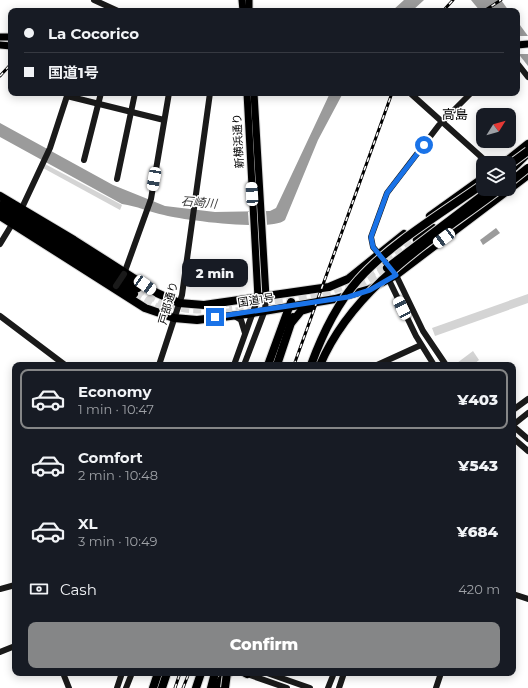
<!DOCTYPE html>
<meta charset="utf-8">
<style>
:root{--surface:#171b24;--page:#20242c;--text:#f1f3f6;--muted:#9ea1a6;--line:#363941;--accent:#858687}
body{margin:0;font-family:Montserrat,"Noto Sans JP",sans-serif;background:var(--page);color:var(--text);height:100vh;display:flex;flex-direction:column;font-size:15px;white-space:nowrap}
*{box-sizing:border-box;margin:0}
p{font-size:13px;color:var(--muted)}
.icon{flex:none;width:22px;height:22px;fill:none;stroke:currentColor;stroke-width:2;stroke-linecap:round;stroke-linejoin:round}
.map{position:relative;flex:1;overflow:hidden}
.sheet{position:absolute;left:12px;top:362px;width:504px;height:314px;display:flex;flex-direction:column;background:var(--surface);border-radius:8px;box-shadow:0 2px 10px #0003}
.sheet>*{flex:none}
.top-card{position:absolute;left:8px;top:8px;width:512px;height:88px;border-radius:8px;box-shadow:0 2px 10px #0003;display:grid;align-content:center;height:88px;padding:0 16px;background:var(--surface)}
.needle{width:26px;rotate:53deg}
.tools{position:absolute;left:476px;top:108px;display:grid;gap:8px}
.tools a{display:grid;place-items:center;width:40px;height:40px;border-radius:8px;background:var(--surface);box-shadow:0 2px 10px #0003;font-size:20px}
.end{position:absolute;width:18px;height:18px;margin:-9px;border:5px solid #1a73e8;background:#fff;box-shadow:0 0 0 2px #fff}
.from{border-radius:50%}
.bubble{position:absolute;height:28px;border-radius:8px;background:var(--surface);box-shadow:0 2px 10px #0003;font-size:13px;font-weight:800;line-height:28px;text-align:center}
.car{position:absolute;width:12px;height:24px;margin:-12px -6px;border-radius:5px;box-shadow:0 0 3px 1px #0007;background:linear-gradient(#fff 24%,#345 0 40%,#fff 0 76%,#345 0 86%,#fff 0)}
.top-card b{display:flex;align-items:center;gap:14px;height:38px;font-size:15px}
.top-card b+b{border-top:1px solid var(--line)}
.top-card i{width:10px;height:10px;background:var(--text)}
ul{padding:7px 0 0;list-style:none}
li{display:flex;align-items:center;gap:12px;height:60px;margin:0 8px 6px;padding:0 8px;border:2px solid transparent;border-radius:8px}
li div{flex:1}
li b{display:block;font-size:15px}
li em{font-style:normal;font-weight:800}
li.on{border-color:var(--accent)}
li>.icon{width:36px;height:36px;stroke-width:1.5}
.pay{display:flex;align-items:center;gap:10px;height:44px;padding:0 16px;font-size:15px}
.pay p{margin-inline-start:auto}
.primary-button{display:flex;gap:8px;margin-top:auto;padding:8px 16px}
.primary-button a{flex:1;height:46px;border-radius:8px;background:var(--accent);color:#fff;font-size:16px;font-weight:800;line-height:46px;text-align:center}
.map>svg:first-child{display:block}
.green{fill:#d4d4d4}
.water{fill:#9b9b9b}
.pier{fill:#fff}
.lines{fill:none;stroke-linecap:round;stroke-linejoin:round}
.highway-tunnel{stroke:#d9d9d9;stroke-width:8;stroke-dasharray:8 4;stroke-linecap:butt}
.primary-casing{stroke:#dbdbdb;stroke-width:9}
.highway-casing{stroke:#dbdbdb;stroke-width:10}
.secondary{stroke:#1a1a1a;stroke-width:6}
.primary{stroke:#000;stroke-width:7}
.highway{stroke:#000;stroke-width:8}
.rail-casing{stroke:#000;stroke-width:3}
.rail{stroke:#fff;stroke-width:1.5;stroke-dasharray:4.5;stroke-linecap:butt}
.primary-bridge-casing{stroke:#dbdbdb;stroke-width:9;stroke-linecap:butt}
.highway-bridge-casing{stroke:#dbdbdb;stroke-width:10;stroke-linecap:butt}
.secondary-bridge{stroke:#1a1a1a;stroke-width:6}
.primary-bridge{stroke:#000;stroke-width:7}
.highway-bridge{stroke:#000;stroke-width:8}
.route{stroke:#1a73e8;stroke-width:5}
.labels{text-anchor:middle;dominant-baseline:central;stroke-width:3;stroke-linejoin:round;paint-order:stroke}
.street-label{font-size:11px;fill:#000;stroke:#fff}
.water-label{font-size:12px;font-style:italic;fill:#3c3c3c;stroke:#fff}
.quarter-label{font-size:13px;fill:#000;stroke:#fff}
</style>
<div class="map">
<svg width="528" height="688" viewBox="0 0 528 688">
<rect width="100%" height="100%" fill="#fff"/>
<g class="green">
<path d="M45,164L122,205L120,210L43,168Z"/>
<path d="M528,294V303L435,336L432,328Z"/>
<path d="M473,351L479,360L473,365H458L457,363Z"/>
</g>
<g class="water">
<path d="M404,0H424L412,11H392Z"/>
<path d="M471,0H501L509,11H480Z"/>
<path d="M517,21L528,36V66L517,52Z"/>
<path d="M330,93H343L318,140L285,220C272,232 183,220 164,215C149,212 137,206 122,204L0,137V123L113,185L165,206L215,212L270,211L276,208Z"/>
<path d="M496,228L500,233L483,245L480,240Z"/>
</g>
<g class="pier">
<rect x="517" y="36" width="11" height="18"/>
<path d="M266,211L267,225L249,226L248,212Z"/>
</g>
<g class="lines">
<g class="highway-tunnel">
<path d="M138,288C174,311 190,312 232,307"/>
<path d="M348,292L393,265"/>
<path d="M134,294L156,307L169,313"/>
<path d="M251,304C282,299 316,297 345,286C371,277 395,256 417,240"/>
<path d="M224,313L260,308"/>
</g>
<g class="primary-casing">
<g id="primary">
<path d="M242,0L243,11"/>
<path d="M249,0V11"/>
<path d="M0,37H11"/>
<path d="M0,45L11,46"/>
<path d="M247,93L258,298"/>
<path d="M254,93L266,297"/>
</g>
</g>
<g class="highway-casing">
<g id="highway">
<path d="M504,163L528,144"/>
<path d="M509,172L527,154"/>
<path d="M0,196L74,240L157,293L179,303L204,305L329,287L348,279L404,234"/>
<path d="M3,204L138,288"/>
<path d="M0,210L134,294"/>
<path d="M0,216L145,308L174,318L197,320L247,314L335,299L370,289L396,275L528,175"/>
<path d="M430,216L483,178"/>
<path d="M417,240L433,228"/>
<path d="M292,322L301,311L311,308"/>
<path d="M268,365L291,302"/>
<path d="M277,365L293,317"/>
<path d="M245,673L247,674"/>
<path d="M153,688L158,673"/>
<path d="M162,688L167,673"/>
<path d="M196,688L201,673"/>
<path d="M211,688L215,673"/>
<path d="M218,688L221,680L229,673"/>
</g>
</g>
<g class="secondary">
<path d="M94,0L118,11"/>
<path d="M517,63L528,77"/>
<path d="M410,93L488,163"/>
<path d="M67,96L164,120"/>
<path d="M84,160L101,93"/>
<path d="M117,179L135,93"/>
<path d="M20,212L50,148L68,93"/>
<path d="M0,244L14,221"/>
<path d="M124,274L151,199L169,93"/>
<path d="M387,276L416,336L434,365"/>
<path d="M233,315L241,320L245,333"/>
<path d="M0,316L65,365"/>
<path d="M159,365L182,295L210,93"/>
<path d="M234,365L258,298"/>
<path d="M244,365L265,310L266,297"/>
<path d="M377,365L421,345"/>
<path d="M446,365L423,331L396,275L373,247L371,237L387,193L439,125L471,93"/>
<path d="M513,410L528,399"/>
<path d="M513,425L528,413"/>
<path d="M513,426L528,439"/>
<path d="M513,438L528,451"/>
<path d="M0,589L15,585"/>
<path d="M513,594L528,599"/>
<path d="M0,652L15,646"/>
<path d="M63,673L69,688"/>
<path d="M267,673L310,688"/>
<path d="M247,674L287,688"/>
<path d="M117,688L122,673"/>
<path d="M126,688L132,673"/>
<path d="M328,688L334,673"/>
<path d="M339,688L344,673"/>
<path d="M436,688L441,673"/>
</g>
<use href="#primary" class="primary"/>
<use href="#highway" class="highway"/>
<g class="rail-casing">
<g id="rail">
<path d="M443,11L453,0"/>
<path d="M484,11L501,0"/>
<path d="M0,76L11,64"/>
<path d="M294,365L392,93"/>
<path d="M175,688L180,673"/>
<path d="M183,688L189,673"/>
</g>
</g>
<use href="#rail" class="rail"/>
<g class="primary-bridge-casing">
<path id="primary-bridge" d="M517,45L528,44"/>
</g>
<g class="highway-bridge-casing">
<g id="highway-bridge">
<path d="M509,165L528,151"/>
<path d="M509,183L528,168"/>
<path d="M387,268L491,189"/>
<path d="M311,365C322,335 336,305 358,280C391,243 442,213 483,184"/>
<path d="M320,365C354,285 434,239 500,189"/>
<path d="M225,688L227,673"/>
</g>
</g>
<path class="secondary-bridge" d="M116,286L124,274"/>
<use href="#primary-bridge" class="primary-bridge"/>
<use href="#highway-bridge" class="highway-bridge"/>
</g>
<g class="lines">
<path class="route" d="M215,317L348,297L370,290L396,275L373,247L371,237L387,193L424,145"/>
</g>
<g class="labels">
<g class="street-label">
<text transform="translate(238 141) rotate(-93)">新横浜通り</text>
<text transform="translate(256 300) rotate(-9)">国道1号</text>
<text transform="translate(168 303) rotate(-74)">戸部通り</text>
</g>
<g class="water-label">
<text transform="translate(199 202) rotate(5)">石崎川</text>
</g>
<g class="quarter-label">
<text x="455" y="114">高島</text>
</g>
</g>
</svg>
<div class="tools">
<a><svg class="needle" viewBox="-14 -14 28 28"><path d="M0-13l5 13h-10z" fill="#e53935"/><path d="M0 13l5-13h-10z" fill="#9ea1a6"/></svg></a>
<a><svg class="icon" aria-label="layers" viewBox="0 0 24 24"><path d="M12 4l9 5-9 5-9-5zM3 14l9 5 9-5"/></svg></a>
</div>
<i class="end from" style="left:424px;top:145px"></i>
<i class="end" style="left:215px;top:317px"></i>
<div class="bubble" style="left:182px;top:259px;width:66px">2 min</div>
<i class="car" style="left:154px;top:179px;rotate:190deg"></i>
<i class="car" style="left:252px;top:194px;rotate:357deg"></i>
<i class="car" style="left:444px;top:238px;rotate:233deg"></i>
<i class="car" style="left:145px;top:285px;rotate:124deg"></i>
<i class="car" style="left:402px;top:308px;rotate:334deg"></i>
<div class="top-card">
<b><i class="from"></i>La Cocorico</b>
<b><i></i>国道1号</b>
</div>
<section class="sheet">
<ul>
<li class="on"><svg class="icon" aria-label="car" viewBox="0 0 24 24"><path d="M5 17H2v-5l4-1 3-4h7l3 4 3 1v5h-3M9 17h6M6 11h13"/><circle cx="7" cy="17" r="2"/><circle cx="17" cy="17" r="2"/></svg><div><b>Economy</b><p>1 min · 10:47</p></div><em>¥403</em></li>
<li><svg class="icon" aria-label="car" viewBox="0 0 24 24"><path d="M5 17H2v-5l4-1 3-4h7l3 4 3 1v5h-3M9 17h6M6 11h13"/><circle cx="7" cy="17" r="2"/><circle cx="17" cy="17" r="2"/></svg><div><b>Comfort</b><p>2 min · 10:48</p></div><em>¥543</em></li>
<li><svg class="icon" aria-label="car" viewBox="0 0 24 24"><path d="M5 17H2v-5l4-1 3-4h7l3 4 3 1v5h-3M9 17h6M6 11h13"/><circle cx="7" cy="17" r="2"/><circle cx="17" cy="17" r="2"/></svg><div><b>XL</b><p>3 min · 10:49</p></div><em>¥684</em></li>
</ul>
<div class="pay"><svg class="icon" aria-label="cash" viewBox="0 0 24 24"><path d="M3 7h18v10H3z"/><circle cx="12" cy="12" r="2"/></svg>Cash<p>420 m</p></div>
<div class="primary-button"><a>Confirm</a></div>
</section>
</div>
